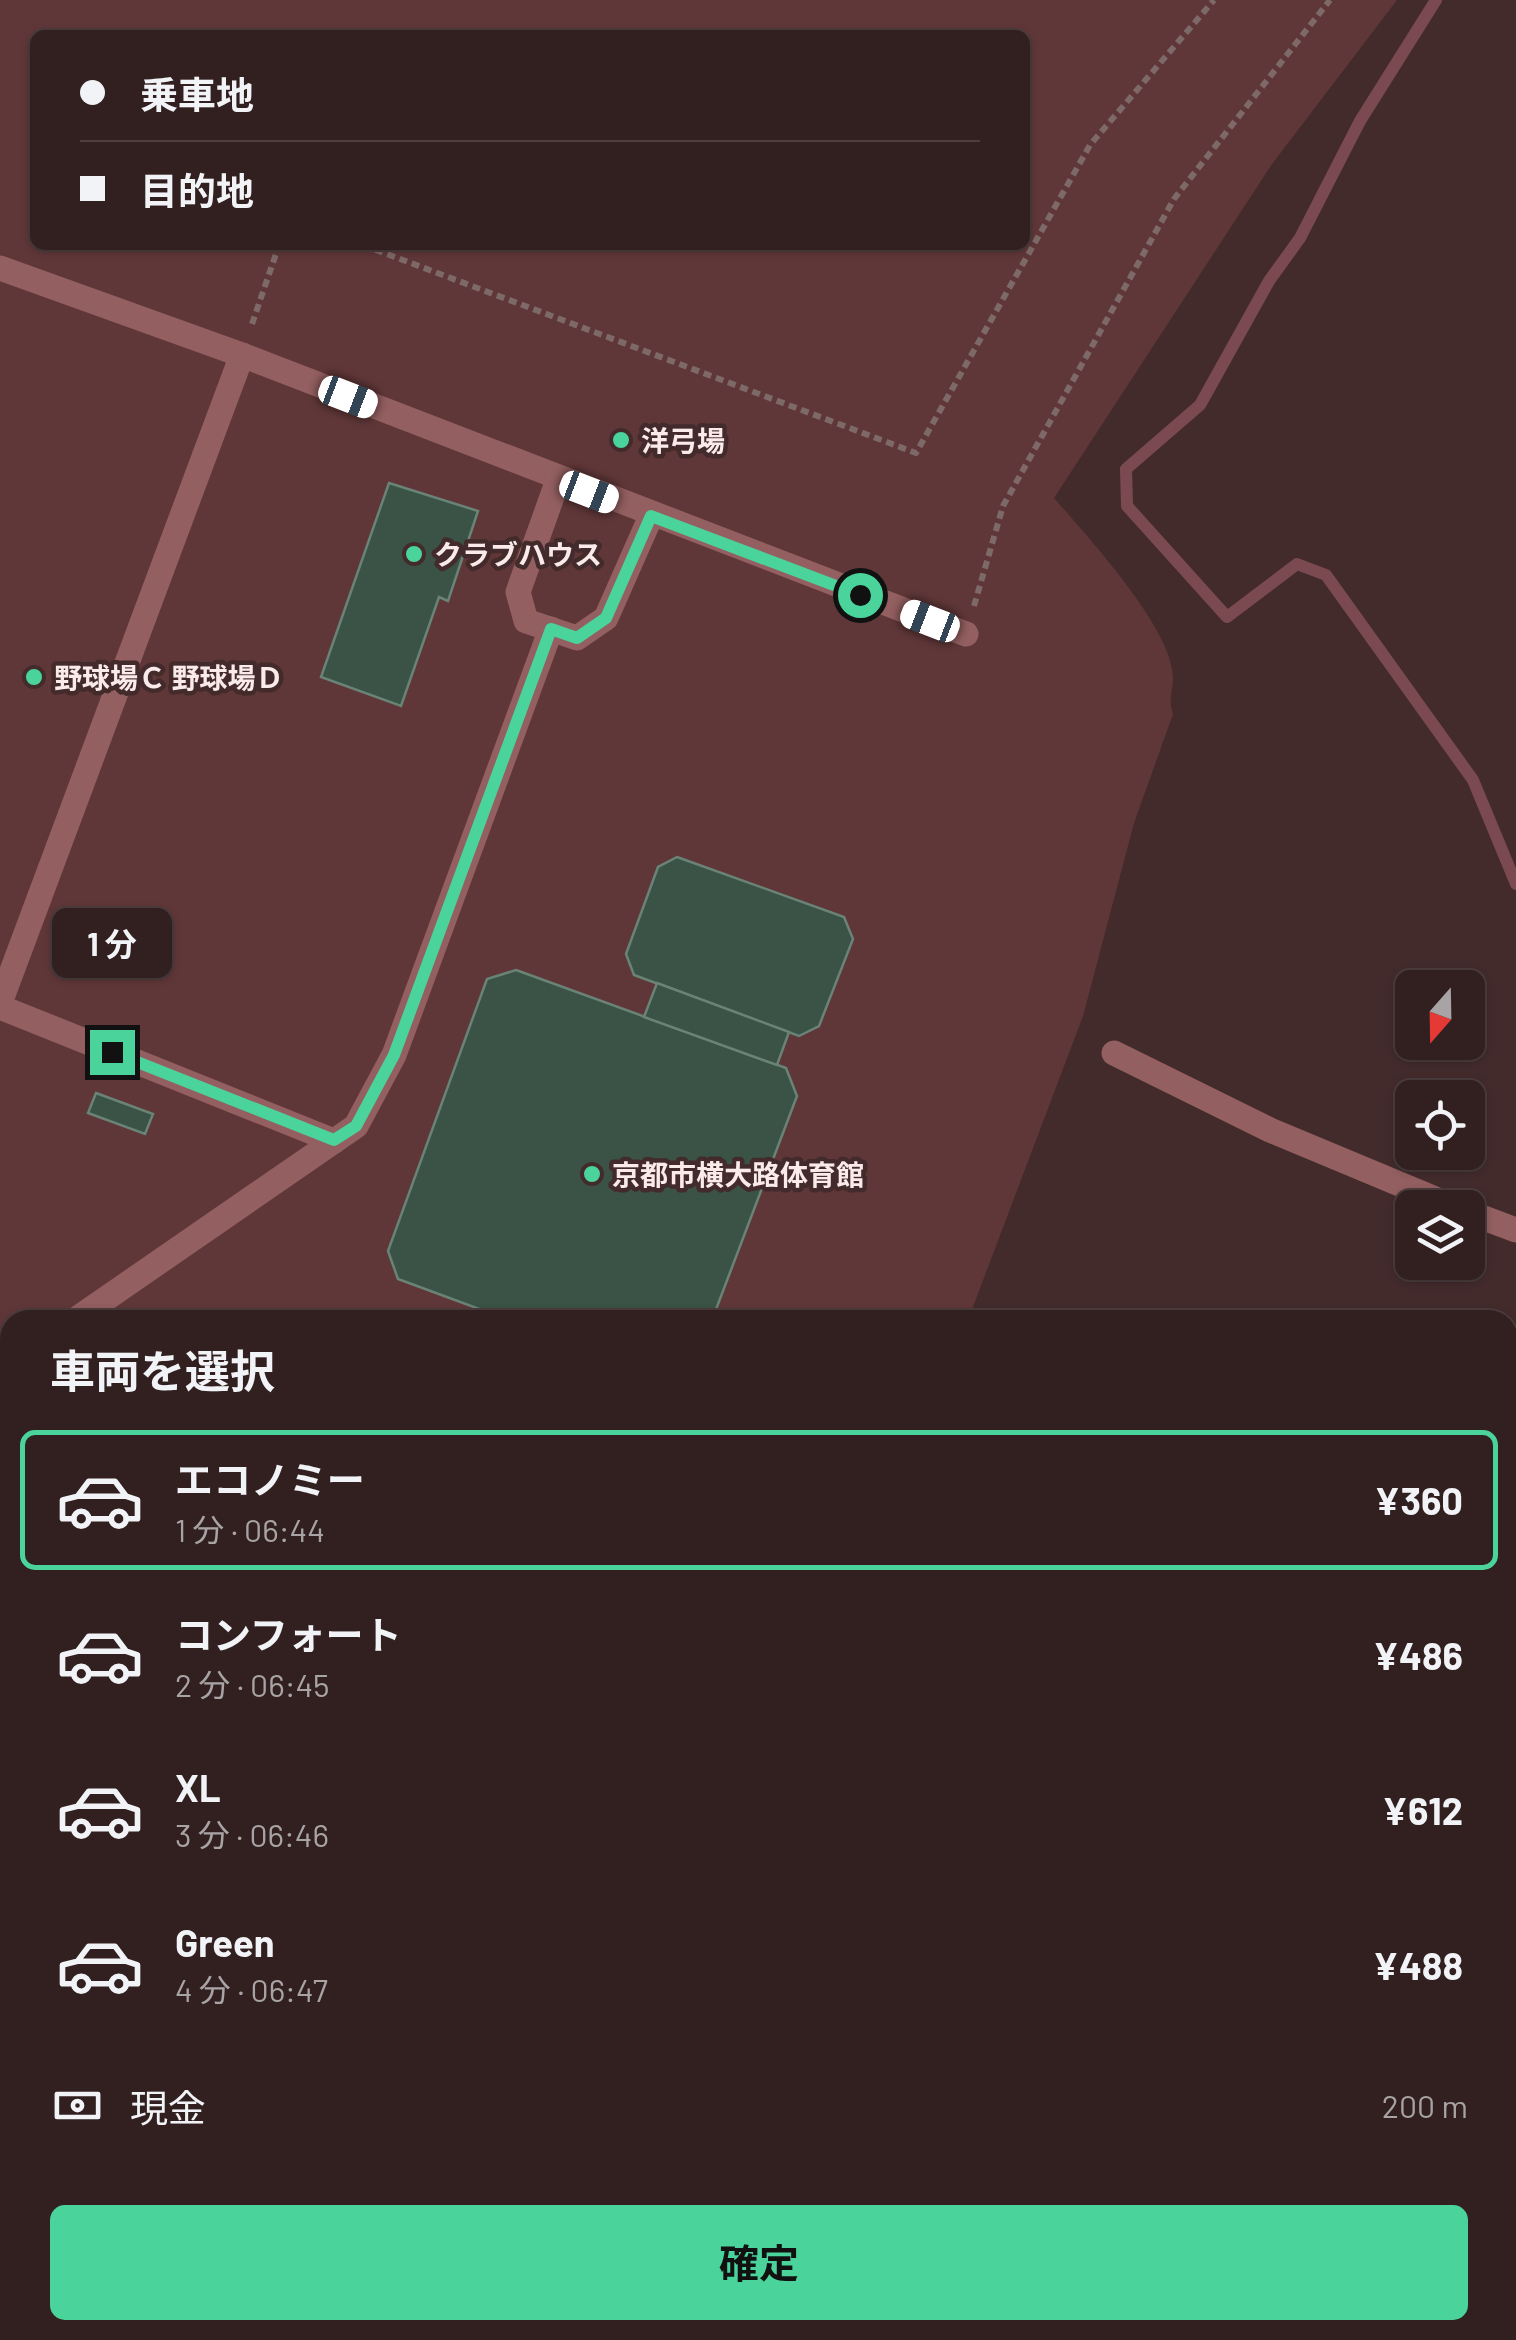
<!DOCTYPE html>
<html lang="ja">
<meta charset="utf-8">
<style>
:root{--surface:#322021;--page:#3d2d2e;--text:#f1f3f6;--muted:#a8a3a5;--line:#4d3e3f;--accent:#4ad49c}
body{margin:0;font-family:Barlow,"Noto Sans JP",sans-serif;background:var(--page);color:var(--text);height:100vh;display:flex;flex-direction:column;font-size:38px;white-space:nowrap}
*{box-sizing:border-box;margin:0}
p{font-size:32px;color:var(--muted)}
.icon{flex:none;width:55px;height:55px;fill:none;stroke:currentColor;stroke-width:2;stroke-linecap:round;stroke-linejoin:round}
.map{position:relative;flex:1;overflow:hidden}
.side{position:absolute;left:0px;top:1310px;width:1518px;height:1030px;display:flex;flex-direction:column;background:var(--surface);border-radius:30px 30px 0 0;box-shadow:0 2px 8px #0004,0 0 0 2px var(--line)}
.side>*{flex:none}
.top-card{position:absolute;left:30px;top:30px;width:1000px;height:220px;border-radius:15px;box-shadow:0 2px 8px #0004,0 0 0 2px var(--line);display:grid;align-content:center;height:220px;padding:0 50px;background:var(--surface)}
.needle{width:65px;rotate:200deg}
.fabs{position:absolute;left:1395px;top:970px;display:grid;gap:20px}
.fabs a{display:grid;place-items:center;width:90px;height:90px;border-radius:15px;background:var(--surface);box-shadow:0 2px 8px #0004,0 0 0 2px var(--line);font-size:50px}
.end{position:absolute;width:45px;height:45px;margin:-22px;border:12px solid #4ad49c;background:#111;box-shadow:0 0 0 5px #111}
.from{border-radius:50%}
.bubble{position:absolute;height:70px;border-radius:15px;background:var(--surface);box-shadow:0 2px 8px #0004,0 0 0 2px var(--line);font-size:32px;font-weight:700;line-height:70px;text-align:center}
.car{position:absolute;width:30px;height:60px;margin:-30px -15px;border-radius:12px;box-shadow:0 0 8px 2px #0007;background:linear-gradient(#fff 24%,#345 0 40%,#fff 0 76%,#345 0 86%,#fff 0)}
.top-card b{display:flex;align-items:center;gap:35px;height:95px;font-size:38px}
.top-card b+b{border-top:2px solid var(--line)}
.top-card i{width:25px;height:25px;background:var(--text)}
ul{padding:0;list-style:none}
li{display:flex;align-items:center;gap:30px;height:140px;margin:0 20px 15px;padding:0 30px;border:5px solid transparent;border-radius:15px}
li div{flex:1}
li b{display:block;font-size:38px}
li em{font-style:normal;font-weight:700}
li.selected{border-color:var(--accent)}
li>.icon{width:90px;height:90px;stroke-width:1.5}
h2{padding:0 50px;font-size:45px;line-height:120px}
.pay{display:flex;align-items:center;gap:25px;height:110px;padding:0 50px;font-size:38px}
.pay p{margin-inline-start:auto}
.cta{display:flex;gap:20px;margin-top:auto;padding:20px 50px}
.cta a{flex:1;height:115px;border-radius:15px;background:var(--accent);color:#111;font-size:40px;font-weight:700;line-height:115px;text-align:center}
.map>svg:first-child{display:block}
.green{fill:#603738;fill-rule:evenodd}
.water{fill:#450610;stroke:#7b4a51;stroke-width:2.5}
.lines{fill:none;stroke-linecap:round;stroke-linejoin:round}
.stream{stroke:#7b4a51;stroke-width:12}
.building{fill:#3a5346;stroke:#698376;stroke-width:2.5}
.path{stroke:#7e6969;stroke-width:6;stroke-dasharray:8 5;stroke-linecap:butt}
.minor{stroke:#935f60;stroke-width:25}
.route{stroke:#4ad49c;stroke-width:12}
.poi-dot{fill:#4ad49c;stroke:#432b2c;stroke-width:4}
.labels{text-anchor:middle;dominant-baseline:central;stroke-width:9;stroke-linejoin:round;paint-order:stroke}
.poi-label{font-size:28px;font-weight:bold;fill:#faeaea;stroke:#432b2c;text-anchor:start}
</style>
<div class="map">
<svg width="1516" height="2340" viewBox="0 0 1516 2340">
<rect width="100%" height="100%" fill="#432b2c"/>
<path class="green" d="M0,0H1397L1272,164L1054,498C1087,536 1171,627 1173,676C1173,692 1168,698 1173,714L1134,823L1083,1016L968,1320H10V2023L0,2026ZM35,35H1025V245H35Z"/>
<path class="water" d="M0,1886L10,1890V1943L0,1970Z"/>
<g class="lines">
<g class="stream">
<path d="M1436,0L1360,121L1300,238L1269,281L1200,405L1126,469L1127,506L1227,617L1297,564L1326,575L1473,780L1516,884"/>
<path d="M1508,2078L1516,1915"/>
</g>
</g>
<g class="building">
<path d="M389,483L478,511L448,601L439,597L401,706L321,677Z"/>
<path d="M677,857L844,917L853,939L819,1026L799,1036L634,975L626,954L658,867Z"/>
<path d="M516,970L786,1068L797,1096L712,1320H509L398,1279L388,1251L487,979Z"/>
<path d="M657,983L789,1032L777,1065L644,1017Z"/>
<path d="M96,1093L153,1114L145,1134L88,1113Z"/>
<path d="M0,1694L10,1698V1788L0,1784Z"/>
</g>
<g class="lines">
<g class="path">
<path d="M363,245L916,453L1090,145L1214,0"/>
<path d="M252,324L279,245"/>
<path d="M974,606L1003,506L1174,199L1330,0"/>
<path d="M0,1738L10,1742"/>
</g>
<g class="minor">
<path d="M0,268L242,355L966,634"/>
<path d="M558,480L518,592L526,621L577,638L606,618L651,516"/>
<path d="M0,1003L242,355"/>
<path d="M0,1007L334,1141"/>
<path d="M1114,1053L1270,1130L1457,1208"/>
<path d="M1468,1212L1516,1230"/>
<path d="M75,1320L356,1126L394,1055L551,629"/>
<path d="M0,1372L10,1365"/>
<path d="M0,2032L10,2035"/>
<path d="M1508,2200L1516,2195"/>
<path d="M543,2330L562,2340"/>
<path d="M1456,2330L1461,2340"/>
<path d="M1258,2340L1276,2330"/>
</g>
</g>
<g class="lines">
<path class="route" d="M112,1052L334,1140L356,1126L394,1055L551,629L577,638L606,618L651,516L860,595"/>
</g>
<g class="poi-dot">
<circle cx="621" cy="440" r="10"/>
<circle cx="414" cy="554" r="10"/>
<circle cx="34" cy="677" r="10"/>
<circle cx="592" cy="1174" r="10"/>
</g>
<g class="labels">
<g class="poi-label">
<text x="641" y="440">洋弓場</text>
<text x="434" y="554">クラブハウス</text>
<text x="54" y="677">野球場Ｃ 野球場Ｄ</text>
<text x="612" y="1174">京都市横大路体育館</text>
</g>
</g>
</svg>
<div class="fabs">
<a><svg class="needle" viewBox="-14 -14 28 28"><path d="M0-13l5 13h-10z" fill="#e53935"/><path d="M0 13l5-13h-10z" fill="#a8a3a5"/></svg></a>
<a><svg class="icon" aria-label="locate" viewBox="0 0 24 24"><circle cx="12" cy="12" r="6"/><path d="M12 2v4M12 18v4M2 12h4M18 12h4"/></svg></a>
<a><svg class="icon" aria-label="layers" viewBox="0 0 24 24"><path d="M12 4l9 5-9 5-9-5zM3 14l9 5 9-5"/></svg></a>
</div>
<i class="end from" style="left:860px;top:595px"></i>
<i class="end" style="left:112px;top:1052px"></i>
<div class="bubble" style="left:52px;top:908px;width:120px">1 分</div>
<i class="car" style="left:348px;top:397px;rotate:111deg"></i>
<i class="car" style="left:589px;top:492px;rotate:111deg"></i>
<i class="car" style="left:930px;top:621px;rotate:291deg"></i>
<div class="top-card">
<b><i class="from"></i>乗車地</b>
<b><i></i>目的地</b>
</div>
<section class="side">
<h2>車両を選択</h2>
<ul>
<li class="selected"><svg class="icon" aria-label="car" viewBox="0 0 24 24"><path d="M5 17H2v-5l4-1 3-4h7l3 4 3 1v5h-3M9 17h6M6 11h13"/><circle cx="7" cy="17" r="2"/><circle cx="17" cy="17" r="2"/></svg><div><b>エコノミー</b><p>1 分 · 06:44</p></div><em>¥360</em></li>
<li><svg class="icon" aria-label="car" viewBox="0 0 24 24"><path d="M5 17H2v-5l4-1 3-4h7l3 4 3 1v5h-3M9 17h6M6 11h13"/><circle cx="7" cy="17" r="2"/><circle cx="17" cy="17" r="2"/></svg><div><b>コンフォート</b><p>2 分 · 06:45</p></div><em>¥486</em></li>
<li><svg class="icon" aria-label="car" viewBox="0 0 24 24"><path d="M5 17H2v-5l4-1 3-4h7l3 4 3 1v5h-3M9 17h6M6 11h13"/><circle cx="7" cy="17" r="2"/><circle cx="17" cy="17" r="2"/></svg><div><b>XL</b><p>3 分 · 06:46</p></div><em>¥612</em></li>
<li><svg class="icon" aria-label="car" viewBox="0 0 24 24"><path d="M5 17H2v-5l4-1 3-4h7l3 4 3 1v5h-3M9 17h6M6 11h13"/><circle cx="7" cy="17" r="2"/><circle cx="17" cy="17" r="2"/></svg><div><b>Green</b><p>4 分 · 06:47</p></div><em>¥488</em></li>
</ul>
<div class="pay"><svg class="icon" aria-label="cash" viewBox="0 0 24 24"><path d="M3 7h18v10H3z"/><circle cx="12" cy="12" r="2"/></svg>現金<p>200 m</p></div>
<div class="cta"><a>確定</a></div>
</section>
</div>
